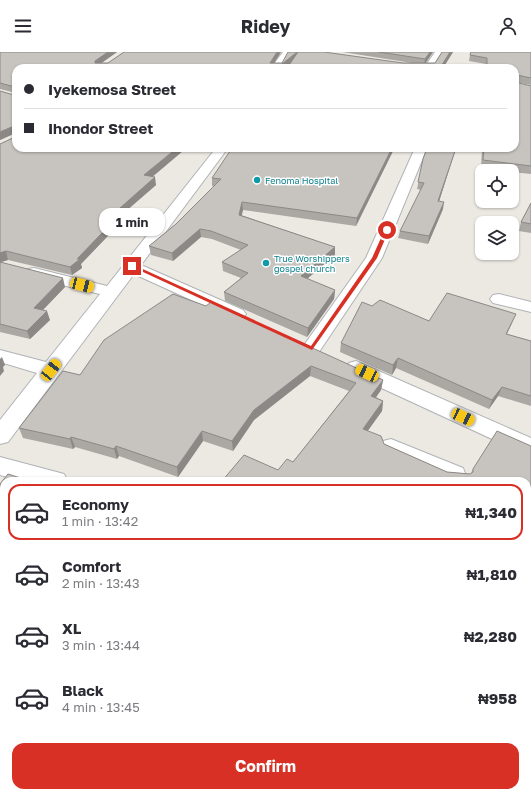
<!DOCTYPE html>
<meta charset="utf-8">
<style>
:root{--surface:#fff;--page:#f2f2f3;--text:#2b2b33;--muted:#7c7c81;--line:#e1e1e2;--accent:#d93025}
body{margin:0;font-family:"Golos Text",sans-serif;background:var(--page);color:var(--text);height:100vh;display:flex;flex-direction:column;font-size:15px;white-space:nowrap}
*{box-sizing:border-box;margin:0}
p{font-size:13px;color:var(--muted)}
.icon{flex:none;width:22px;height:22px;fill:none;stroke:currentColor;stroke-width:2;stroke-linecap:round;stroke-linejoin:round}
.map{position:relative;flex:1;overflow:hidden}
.sheet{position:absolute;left:0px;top:425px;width:531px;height:320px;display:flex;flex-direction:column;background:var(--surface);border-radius:12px 12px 0 0;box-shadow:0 1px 3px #0004}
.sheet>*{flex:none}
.guide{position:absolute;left:12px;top:12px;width:507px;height:88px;border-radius:12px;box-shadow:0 1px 3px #0004;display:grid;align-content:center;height:88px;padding:0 12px;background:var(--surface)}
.fabs{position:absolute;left:475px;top:112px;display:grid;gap:8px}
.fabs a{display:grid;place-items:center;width:44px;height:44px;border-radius:8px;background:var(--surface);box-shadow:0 1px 3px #0004;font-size:20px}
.end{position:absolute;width:18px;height:18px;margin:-9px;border:5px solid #d93025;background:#fff;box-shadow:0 0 0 2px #fff}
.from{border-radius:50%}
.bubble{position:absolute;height:28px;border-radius:12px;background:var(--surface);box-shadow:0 1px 3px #0004;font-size:13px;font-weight:700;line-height:28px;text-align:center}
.car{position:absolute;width:12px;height:24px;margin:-12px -6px;border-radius:5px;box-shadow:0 0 3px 1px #0007;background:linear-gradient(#f5c518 24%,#345 0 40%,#f5c518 0 76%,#345 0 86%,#f5c518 0)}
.guide b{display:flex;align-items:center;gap:14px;height:38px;font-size:15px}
.guide b+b{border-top:1px solid var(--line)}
.guide i{width:10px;height:10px;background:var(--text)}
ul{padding:7px 0 0;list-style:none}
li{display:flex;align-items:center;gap:12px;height:56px;margin:0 8px 6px;padding:0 4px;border:2px solid transparent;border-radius:12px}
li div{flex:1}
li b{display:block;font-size:15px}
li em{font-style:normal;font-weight:700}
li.selected{border-color:var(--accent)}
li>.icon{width:36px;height:36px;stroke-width:1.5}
.cta{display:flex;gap:8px;margin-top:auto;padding:8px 12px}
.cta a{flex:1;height:46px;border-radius:12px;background:var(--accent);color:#fff;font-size:16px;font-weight:700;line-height:46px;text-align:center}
header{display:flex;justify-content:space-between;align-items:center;height:52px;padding:0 12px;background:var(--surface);font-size:18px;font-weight:700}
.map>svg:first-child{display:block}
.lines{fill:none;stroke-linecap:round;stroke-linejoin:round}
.minor-casing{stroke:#afb3b6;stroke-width:2}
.minor{fill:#fff;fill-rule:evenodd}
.wall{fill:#aba8a4}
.shaded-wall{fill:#8b8886}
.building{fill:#c7c3bf;stroke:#8b8886}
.route{fill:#d93025}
.culture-dot{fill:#0f9aa8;stroke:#fff;stroke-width:1.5}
.labels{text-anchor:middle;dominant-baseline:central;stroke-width:3;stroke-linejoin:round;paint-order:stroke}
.far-culture-label{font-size:9px;fill:#0d838f;stroke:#fff;text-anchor:start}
</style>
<header><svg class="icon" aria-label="menu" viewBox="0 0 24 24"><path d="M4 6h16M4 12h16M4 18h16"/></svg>Ridey<svg class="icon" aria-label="person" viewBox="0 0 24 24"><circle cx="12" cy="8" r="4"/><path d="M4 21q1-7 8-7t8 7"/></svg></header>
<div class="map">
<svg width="531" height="745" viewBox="0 0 531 745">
<rect width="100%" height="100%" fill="#ece8e2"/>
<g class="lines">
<g class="minor-casing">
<g id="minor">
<path d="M283,0H291L281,16H271Z"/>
<path d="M435,0H443L434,16H424Z"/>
<path d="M216,96H228L141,213L243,258L246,262L243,266L237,267L231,266L134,222L8,390L0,392V368L37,321L0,310V298L46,310L100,242L28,225L26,221L28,217L34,216L107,234Z"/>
<path d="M415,96H427L382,206L319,300L312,302L305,300L302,296L366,206Z"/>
<path d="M499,242L531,250V260L493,251L490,247L493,243Z"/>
<path d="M356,309L531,386V405L349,321L346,316L349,311Z"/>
<path d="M391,387L463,416L468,429H444L383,401L380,395L383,389Z"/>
<path d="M0,405L64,422L68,429H22L0,423Z"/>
<path d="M527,617L531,619V651L527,649Z"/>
</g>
</g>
<use href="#minor" class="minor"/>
</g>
<g class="wall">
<path d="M0,0H117L101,11H108L124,0H281L274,11H412L342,0H433L426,11H435L442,0H453L443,16L290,12L16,16V96L184,98L152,125L156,133L126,159L127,164L81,212L82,216L72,223L8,208L1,210L65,235L43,258L50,268L30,287L0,280V92L15,85V81L0,88V39L14,43L16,41L0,37Z"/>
<path d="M531,0V33L515,30L531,34V122L512,120V119H504L481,116L482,96H515V16H486V12L469,9L470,3Z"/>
<path d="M427,96H456L439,149L443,157L428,192L398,186L400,179L421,138L417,137L423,107Z"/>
<path d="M394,97L356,174L243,158L241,163L335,195V203L307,227L335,238L334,247L307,285L225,249L224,240L241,226L223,219L222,210L241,198L212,187L201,185L173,209L151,203L149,194L176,172L214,134H212V126Z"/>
<path d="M531,151V181L519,179L521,170Z"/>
<path d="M173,242L383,328L381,338L376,345L383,349L382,359L367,379L384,392L447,420L470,422L471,421L473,417L531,394V530L278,418L293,410L349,339L310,324L254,368L233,399L203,389L178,425L119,404L117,407L75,395L73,397L23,386L19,376Z"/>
<path d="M372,254L429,269L512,271L507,282L531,289V354L498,344L489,357L396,316L392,323L340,300L341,291Z"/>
<path d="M4,429V472L0,470V432Z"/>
<path d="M0,501L4,502V646L0,645Z"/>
<path d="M527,641L531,643V741L527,739Z"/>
<path d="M4,671V709L0,707V676Z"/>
<path d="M63,741H441L440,745H71Z"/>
<path d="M452,741H484L483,745H462Z"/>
</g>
<g class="shaded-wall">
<path d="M108,0H117L96,15L95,11V9Z"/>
<path d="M277,0H281L271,16L270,11Z"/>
<path d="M297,0L298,5L285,16H277Z"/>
<path d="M430,0H433L424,13L425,7Z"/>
<path d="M450,0H453L443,16H440Z"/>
<path d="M14,74L16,81L0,88V80Z"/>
<path d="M177,96H184V98L145,131L144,123Z"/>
<path d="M392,96H394V97L356,174L357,166Z"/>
<path d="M456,96L437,156L438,149Z"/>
<path d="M155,125L156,133L126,159L127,164L81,212L82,216L72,223L70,215L77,207L120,156Z"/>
<path d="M242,150L243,158L240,171L239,163Z"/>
<path d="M444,150L443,157L428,192L429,184Z"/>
<path d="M200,177L201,185L173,209L172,201Z"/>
<path d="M335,195V203L301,232V224Z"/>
<path d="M6,199L8,208L1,210L0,212V201Z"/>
<path d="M63,226L65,235L36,265L34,256Z"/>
<path d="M335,238L334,247L307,285L308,276Z"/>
<path d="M47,259L50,268L30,287L27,279Z"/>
<path d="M516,262L512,271L502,291L506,282Z"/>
<path d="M2,305L5,313L3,315L4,319L0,324V307Z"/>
<path d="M398,306L396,316L392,323L393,313Z"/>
<path d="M311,314L310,324L254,368L233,399L232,389L254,358Z"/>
<path d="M383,328L381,338L370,354L371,344Z"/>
<path d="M502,335L498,344L489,357L492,348Z"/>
<path d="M383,349L382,359L362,387L363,377Z"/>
<path d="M202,379L203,389L178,425L177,415Z"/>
<path d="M71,385L75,395L73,397L70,387Z"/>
<path d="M116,394L119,404L117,407L114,397Z"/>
</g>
<g class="building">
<path d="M0,0H108L95,9V11H108L124,0H277L270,11H282L288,0H297L277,16H16V96H177L144,123L155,125L120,156H126L77,207H80L70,215L6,199L0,201V92L15,85L14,74L0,80V39L14,43L16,41L15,35L0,31Z"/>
<path d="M298,0H324L403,11H435L442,0H450L440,16H287Z"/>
<path d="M379,0H430L425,7Z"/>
<path d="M471,0H531V26L517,23L515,30L531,34V114L483,108L484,96H515V16H487V6L470,3Z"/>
<path d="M232,96H392L357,166L242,150L239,163L335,195L301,224L335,238L308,276L224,240L248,221L222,210L248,193L211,179L200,177L172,201L149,194L176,172L221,127L212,126Z"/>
<path d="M427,96H456L438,149L444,150L429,184L400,179L424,131L418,130L423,107Z"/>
<path d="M531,151V172L521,170Z"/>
<path d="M0,210L63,226L34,256L47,259L27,279L0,272Z"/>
<path d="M447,241L516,262L506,282L531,289V344L502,335L492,348L398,306L393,313L341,291L362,250L372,254L380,248L429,269Z"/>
<path d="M173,242L206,254L211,250L383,328L371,344L383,349L363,377L381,384L384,392L447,420L470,422L473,420V417L497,379L531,394V518L530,517L527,536V429H222L244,403L278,418L287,407L293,410L356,331L311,314L254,358L232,389L202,379L177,415L116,394L114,397L71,385L70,387L19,376L63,319L80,323L104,288Z"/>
<path d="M8,422L30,429H4V463L0,462V432Z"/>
<path d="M0,501L4,502V639L0,638Z"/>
<path d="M527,641L531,643V731L527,729Z"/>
<path d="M4,671V706L0,704V676Z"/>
<path d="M69,741H441L440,745H72L73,743Z"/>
<path d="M473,741H484L483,745Z"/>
</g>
<path class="route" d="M385,177L389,178L377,206L312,298L130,214L134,213L311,294L372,206Z"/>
<g class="culture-dot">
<circle cx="257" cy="128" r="4"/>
<circle cx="266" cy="211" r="4"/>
</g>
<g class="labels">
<g class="far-culture-label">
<text x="265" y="128">Fenoma Hospital</text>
<text x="274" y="206">True Worshippers<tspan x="274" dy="10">gospel church</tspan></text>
</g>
</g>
</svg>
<div class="fabs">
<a><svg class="icon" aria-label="locate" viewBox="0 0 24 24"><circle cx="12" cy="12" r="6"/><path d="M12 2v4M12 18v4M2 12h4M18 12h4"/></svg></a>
<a><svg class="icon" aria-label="layers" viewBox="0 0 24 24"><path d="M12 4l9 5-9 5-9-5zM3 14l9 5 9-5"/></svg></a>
</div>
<i class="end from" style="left:387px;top:178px"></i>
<i class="end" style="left:132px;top:214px"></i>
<div class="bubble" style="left:99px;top:156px;width:66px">1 min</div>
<i class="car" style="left:82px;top:233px;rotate:104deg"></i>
<i class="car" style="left:51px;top:318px;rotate:38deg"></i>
<i class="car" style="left:367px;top:321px;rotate:295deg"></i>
<i class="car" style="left:463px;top:365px;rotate:115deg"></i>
<div class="guide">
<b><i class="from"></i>Iyekemosa Street</b>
<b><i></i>Ihondor Street</b>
</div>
<section class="sheet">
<ul>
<li class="selected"><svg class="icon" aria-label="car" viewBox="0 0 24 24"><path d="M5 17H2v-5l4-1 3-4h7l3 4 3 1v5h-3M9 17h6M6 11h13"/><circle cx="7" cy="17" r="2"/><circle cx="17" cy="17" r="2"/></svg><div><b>Economy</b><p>1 min · 13:42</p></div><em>₦1,340</em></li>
<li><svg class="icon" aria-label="car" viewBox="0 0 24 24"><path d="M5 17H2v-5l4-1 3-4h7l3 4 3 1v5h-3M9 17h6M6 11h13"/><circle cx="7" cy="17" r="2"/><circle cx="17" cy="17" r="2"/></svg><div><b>Comfort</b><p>2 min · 13:43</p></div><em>₦1,810</em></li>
<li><svg class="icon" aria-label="car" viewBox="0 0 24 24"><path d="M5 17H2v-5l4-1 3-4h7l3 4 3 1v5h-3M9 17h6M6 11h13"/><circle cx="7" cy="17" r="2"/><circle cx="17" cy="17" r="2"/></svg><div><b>XL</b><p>3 min · 13:44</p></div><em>₦2,280</em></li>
<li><svg class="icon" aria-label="car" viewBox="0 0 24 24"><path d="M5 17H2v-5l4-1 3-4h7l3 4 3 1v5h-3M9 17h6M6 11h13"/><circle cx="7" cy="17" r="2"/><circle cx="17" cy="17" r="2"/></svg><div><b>Black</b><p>4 min · 13:45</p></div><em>₦958</em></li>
</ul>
<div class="cta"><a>Confirm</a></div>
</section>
</div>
